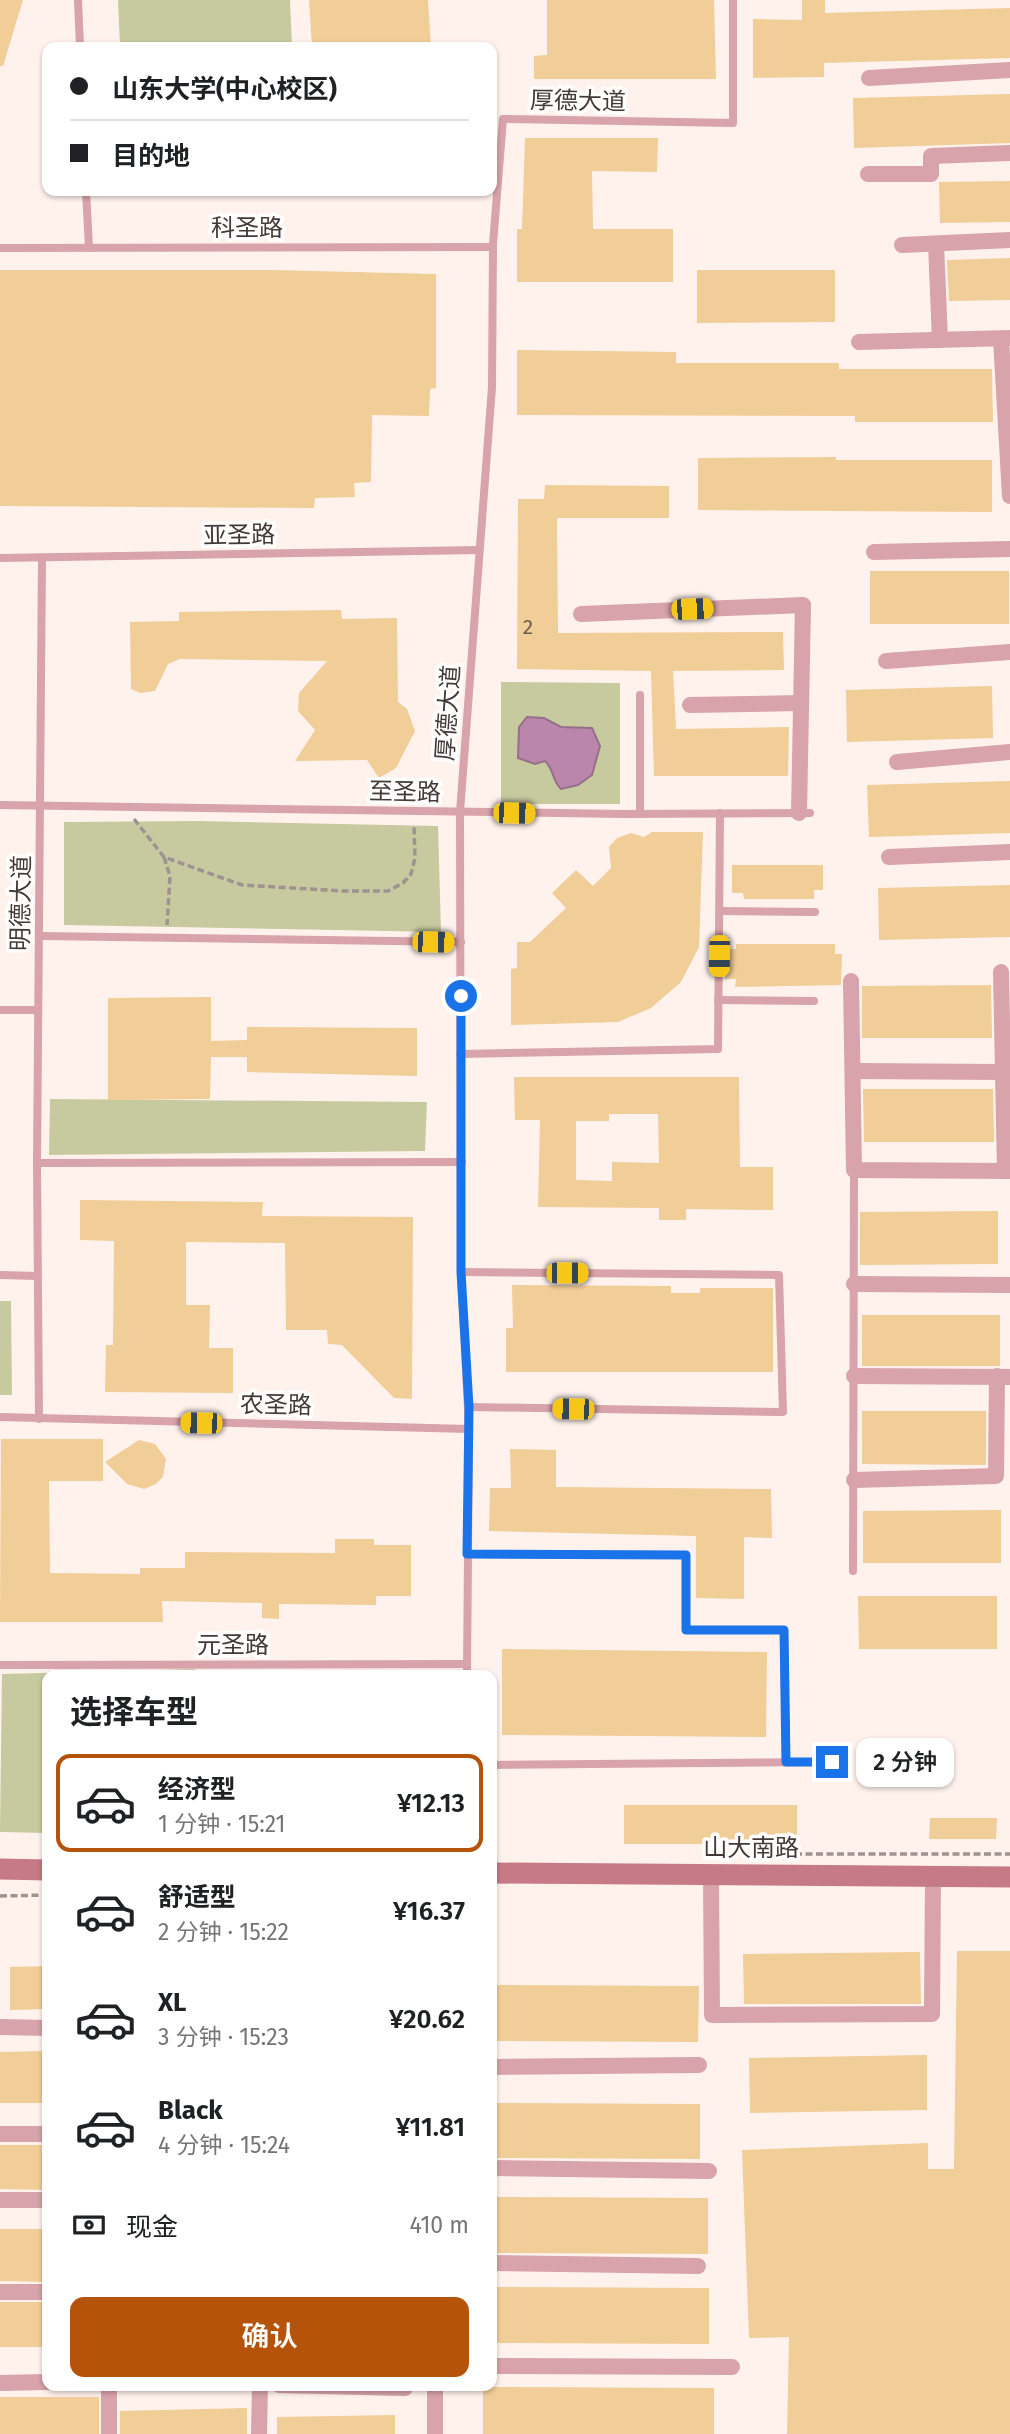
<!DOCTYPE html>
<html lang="zh">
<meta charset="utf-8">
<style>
:root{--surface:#fff;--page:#f2f2f2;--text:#202124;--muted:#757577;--line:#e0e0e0;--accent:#b45309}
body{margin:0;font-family:"Fira Sans","Noto Sans SC",sans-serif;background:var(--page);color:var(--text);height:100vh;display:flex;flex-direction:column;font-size:26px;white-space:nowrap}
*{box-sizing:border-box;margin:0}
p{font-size:23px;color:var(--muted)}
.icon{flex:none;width:38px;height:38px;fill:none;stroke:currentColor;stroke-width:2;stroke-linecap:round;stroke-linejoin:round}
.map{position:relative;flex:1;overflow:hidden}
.sheet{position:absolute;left:42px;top:1670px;width:455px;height:721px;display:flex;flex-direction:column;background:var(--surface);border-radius:14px;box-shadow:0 2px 5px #0004}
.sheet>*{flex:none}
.guide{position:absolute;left:42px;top:42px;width:455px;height:154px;border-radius:14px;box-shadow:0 2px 5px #0004;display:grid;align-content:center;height:154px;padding:0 28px;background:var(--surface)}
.end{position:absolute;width:32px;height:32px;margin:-16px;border:9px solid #1a73e8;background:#fff;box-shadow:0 0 0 4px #fff}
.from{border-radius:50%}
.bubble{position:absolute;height:49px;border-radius:14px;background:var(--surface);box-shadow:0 2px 5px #0004;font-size:23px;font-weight:600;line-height:49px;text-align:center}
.car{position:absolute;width:21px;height:42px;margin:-21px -10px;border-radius:9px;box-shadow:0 0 5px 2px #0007;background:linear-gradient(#f5c518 24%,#345 0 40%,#f5c518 0 76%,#345 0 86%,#f5c518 0)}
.guide b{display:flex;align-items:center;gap:24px;height:66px;font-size:26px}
.guide b+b{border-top:2px solid var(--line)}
.guide i{width:18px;height:18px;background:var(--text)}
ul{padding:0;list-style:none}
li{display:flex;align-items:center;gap:21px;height:98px;margin:0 14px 10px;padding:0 14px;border:4px solid transparent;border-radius:14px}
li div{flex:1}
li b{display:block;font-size:26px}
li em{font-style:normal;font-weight:600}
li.active{border-color:var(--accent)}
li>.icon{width:63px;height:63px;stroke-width:1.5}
h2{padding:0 28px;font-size:32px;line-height:84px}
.pay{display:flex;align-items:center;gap:18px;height:77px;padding:0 28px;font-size:26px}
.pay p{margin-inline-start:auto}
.action{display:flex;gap:14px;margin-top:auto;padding:14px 28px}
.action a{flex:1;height:80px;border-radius:14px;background:var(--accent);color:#fff;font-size:28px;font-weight:600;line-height:80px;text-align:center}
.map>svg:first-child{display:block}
.green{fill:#c7ca9f}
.water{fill:#ba86ac;stroke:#966f89;stroke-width:2}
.building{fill:#f1cd97;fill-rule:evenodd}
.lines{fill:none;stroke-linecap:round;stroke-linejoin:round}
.path{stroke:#9e938f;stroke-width:3.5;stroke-dasharray:7 3.5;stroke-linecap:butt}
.lane{stroke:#d8a3aa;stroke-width:8}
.street{stroke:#d8a3aa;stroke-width:16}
.secondary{stroke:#c67a86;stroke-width:21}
.route{stroke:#1a73e8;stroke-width:9}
.labels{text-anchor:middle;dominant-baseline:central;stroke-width:7;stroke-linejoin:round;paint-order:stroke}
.number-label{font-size:21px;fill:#6e5f4f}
.street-label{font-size:24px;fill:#433a37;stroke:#fff}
</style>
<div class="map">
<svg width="1010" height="2434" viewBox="0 0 1010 2434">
<rect width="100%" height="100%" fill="#fff2ed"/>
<g class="green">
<path d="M118,0H290L292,47H120Z"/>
<path d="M501,682L620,683V804H501Z"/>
<path d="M197,821L438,826L441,932L64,925V822Z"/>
<path d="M50,1099L427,1102L425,1151L49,1155Z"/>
<path d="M0,1301H11L12,1395H0Z"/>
<path d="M195,1669V1675H47V1833L0,1832L2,1674Z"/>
</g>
<path class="water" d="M527,717L544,718L561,727L592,728L600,746L592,775L578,785L561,789C552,781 554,769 545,761L535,764L518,758L519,727Z"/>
<g class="building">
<path d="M0,0H23L3,66H0Z"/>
<path d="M309,0H428L431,47H312Z"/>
<path d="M547,0H714L716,79H534V56L547,55Z"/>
<path d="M802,0H825V13L1010,8V58L824,63V77L753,78V19L802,20Z"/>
<path d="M1010,94V143L854,148L853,98Z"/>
<path d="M525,138H658L657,172L592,171L593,229H673V282H517V229H522Z"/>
<path d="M1010,181V222L940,223L939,182Z"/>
<path d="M1010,258V300L949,301L947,260Z"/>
<path d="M0,270H270L436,274V388L430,389L429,416L372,415L371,482L354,483L355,497L315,498L314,508L0,506Z"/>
<path d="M697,270H835V322L697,323Z"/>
<path d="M517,350L676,352V363H839V369H992L993,422H855V416L517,415Z"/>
<path d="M836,457V460H992V512L698,510V458Z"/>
<path d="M545,485L669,486V518H557L558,633L783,632L784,670L673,671L676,729L789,727L788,776H654L651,671L517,669L518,499H544Z"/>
<rect x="870" y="571" width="139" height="53"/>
<path d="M341,610L342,619L397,618L398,702L407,709L415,731L396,768L379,778L367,760L295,761L315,730L298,711L299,693L327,661L180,659L168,664L155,691L140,693L131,689L130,622L179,621V612Z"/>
<path d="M992,686L993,738L847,742L846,690Z"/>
<path d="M1010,781V833L869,837L867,785Z"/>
<path d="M652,832H703L699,947L681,982L651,1008L618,1022L511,1025V969L517,968V942H530L566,908L552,893L576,870L593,886L611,868L609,847L617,838L631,833L644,837Z"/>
<path d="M732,865H823V890H814V899H744L743,893H732Z"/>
<path d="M1010,885V937L879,940L878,888Z"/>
<path d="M736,944H835V954H842L841,985L735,987L736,979H725V949H736Z"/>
<path d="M991,985L992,1038H862V986Z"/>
<path d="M211,997V1041L247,1040V1027L417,1028V1076L247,1072V1057H211L210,1099L108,1100V998Z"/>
<path d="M514,1077H739L740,1167H773V1210L686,1209V1220H659V1208L538,1207L540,1120H515ZM609,1114H658L659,1163L612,1162V1181L576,1180V1121H609Z"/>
<path d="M863,1089H993L994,1142H864Z"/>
<path d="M80,1200L263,1202L262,1216L413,1217L412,1399L394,1398L342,1345L328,1344L327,1330H286L285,1243L186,1242V1305H210L209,1348H233V1393L105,1392L106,1345H113L114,1241L80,1240Z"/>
<path d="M998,1211V1264L860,1265V1212Z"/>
<path d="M512,1285L671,1286V1293H700V1288H773V1372H506V1328H513Z"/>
<rect x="862" y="1315" width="138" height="51"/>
<path d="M862,1411H986V1465L862,1464Z"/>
<path d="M1,1439H103V1481H49L50,1573L140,1574V1568H185V1552L335,1553V1539H374V1545H411V1596H376V1605L279,1604V1619L262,1618V1603L162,1601L163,1622H0Z"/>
<path d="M139,1440L155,1444L166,1459L163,1477L156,1484L144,1489L127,1484L105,1462Z"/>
<path d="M510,1449L556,1450V1487L771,1489L772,1538L744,1537V1599L696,1598V1536L489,1531L490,1488H511Z"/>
<path d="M1001,1510V1563H863V1511Z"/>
<path d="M858,1596H997V1649H859Z"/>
<path d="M502,1649L767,1652L766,1737L502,1735Z"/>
<rect x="624" y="1805" width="173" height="39"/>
<path d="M930,1818H997L996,1839H929Z"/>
<path d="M957,1951H1010V2434H787L789,2337L749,2338L742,2150L928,2143V2169H954Z"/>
<path d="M920,1952L921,2004H744L743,1954Z"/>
<path d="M47,1966V2009L10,2010V1967Z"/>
<path d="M492,1985L699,1986L698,2042L492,2041Z"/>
<path d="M47,2051V2103H0V2052Z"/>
<path d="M927,2055V2110L750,2113L749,2058Z"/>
<path d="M492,2103L700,2104V2159L492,2158Z"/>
<path d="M47,2145V2190L0,2189V2145Z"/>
<path d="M492,2197L708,2198V2254L492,2253Z"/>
<path d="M0,2229H47V2282L0,2281Z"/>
<path d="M492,2287L709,2288V2344L492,2343Z"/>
<rect x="0" y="2302" width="47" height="45"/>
<path d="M483,2387L714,2388V2434H483Z"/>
<rect x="0" y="2397" width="99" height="37"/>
<path d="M247,2408V2434H120V2411Z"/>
<path d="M395,2415V2434H277V2417Z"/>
</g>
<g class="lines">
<g class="path">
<path d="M134,819L164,857L242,885L343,891H388L403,883L411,874L415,858L414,825"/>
<path d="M164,857L170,876L167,925"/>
<path d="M795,1854H1010"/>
<path d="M0,1896L47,1895"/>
</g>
<g class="lane">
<path d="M78,0L80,47"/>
<path d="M86,191L89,248"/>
<path d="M0,248L493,247"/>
<path d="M0,558L479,550"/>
<path d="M0,805L624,814L810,813"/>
<path d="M640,813V695"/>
<path d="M720,911L815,912"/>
<path d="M41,936L461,942"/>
<path d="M718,1000L814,1001"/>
<path d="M0,1010H38"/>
<path d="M460,1054L718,1049L720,813"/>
<path d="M37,1163L462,1162"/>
<path d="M461,1272L779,1275L783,1412L469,1407"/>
<path d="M0,1275L37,1276"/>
<path d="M0,1417L469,1429"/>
<path d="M39,1419L37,1163L42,558"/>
<path d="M467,1554L686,1555V1630H784L786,1762"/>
<path d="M853,1571L854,1170"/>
<path d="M0,1665L467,1664"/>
<path d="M467,1675L469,1429L461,1272L460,812L492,387L493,244L503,119L733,123V0"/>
<path d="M492,1765L832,1762"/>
</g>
<g class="street">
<path d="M869,78L1010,70"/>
<path d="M868,174H931V156L1010,153"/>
<path d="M936,244L940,340"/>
<path d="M902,245L1010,240"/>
<path d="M1001,339L1010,496"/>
<path d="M859,342L1010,338"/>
<path d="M874,552L1010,549"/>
<path d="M581,614L803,605L799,813"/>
<path d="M886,661L1010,652"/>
<path d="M690,705L801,703"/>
<path d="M897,762L1010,752"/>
<path d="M889,857L1010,852"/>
<path d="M1001,972L1005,1171"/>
<path d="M851,981L854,1170L1010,1171"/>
<path d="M853,1071L1003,1072"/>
<path d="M854,1284L1010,1285"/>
<path d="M854,1376L1010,1377"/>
<path d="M854,1480L996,1476L997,1376"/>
<path d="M711,1874L712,2015L932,2014L933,1876"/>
<path d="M0,2027L47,2028"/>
<path d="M492,2067L699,2065"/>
<path d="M0,2134H47"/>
<path d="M492,2168L709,2171"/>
<path d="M0,2200H47"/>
<path d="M492,2263L698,2266"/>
<path d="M0,2292H47"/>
<path d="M492,2366L732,2367"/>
<path d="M0,2383L47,2382"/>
<path d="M109,2385V2434"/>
<path d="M279,2385L405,2388"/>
<path d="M259,2434L260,2385"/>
<path d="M435,2434V2385"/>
</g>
<g class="secondary">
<path d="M0,1869L47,1870"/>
<path d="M492,1873L1010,1877"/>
</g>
</g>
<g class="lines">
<path class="route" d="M461,996V1272L469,1407L467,1554L686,1555V1630H784L786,1762H832"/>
</g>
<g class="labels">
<g class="number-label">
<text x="528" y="627">2</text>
</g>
<g class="street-label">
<text transform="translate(578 101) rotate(1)">厚德大道</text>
<text x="247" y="228">科圣路</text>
<text transform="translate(239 535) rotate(-1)">亚圣路</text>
<text transform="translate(448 713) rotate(-86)">厚德大道</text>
<text transform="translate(405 792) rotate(1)">至圣路</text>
<text transform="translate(21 903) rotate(-89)">明德大道</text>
<text transform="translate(276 1405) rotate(1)">农圣路</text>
<text x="233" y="1645">元圣路</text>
<text x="751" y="1848">山大南路</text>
</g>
</g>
</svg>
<i class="end from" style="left:461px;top:996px"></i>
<i class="end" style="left:832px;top:1762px"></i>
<div class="bubble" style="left:856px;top:1738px;width:98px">2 分钟</div>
<i class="car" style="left:692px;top:609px;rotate:88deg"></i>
<i class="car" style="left:514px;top:813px;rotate:91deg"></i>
<i class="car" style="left:433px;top:942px;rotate:91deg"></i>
<i class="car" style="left:719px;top:956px;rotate:181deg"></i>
<i class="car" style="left:567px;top:1273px;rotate:90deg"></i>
<i class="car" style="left:573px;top:1409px;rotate:271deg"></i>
<i class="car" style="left:201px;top:1423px;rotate:271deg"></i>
<div class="guide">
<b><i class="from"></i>山东大学(中心校区)</b>
<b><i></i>目的地</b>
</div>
<section class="sheet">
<h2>选择车型</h2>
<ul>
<li class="active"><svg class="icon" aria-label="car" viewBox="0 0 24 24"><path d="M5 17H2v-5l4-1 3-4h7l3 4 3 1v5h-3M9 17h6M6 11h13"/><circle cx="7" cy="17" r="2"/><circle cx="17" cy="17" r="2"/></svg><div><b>经济型</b><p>1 分钟 · 15:21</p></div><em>¥12.13</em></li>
<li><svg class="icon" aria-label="car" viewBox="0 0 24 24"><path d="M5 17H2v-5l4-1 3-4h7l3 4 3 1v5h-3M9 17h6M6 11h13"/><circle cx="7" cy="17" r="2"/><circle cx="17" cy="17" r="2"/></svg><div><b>舒适型</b><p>2 分钟 · 15:22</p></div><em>¥16.37</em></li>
<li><svg class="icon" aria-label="car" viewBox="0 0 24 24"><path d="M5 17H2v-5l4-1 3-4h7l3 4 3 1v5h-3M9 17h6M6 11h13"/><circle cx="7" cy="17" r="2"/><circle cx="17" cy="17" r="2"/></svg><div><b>XL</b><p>3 分钟 · 15:23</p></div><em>¥20.62</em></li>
<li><svg class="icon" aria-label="car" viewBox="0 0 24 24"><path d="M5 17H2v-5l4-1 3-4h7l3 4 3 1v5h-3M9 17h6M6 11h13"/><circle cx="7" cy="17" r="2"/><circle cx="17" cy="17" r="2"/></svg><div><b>Black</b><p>4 分钟 · 15:24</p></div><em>¥11.81</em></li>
</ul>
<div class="pay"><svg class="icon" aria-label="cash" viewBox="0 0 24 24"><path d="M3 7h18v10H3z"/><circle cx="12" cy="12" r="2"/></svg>现金<p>410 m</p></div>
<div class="action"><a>确认</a></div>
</section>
</div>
